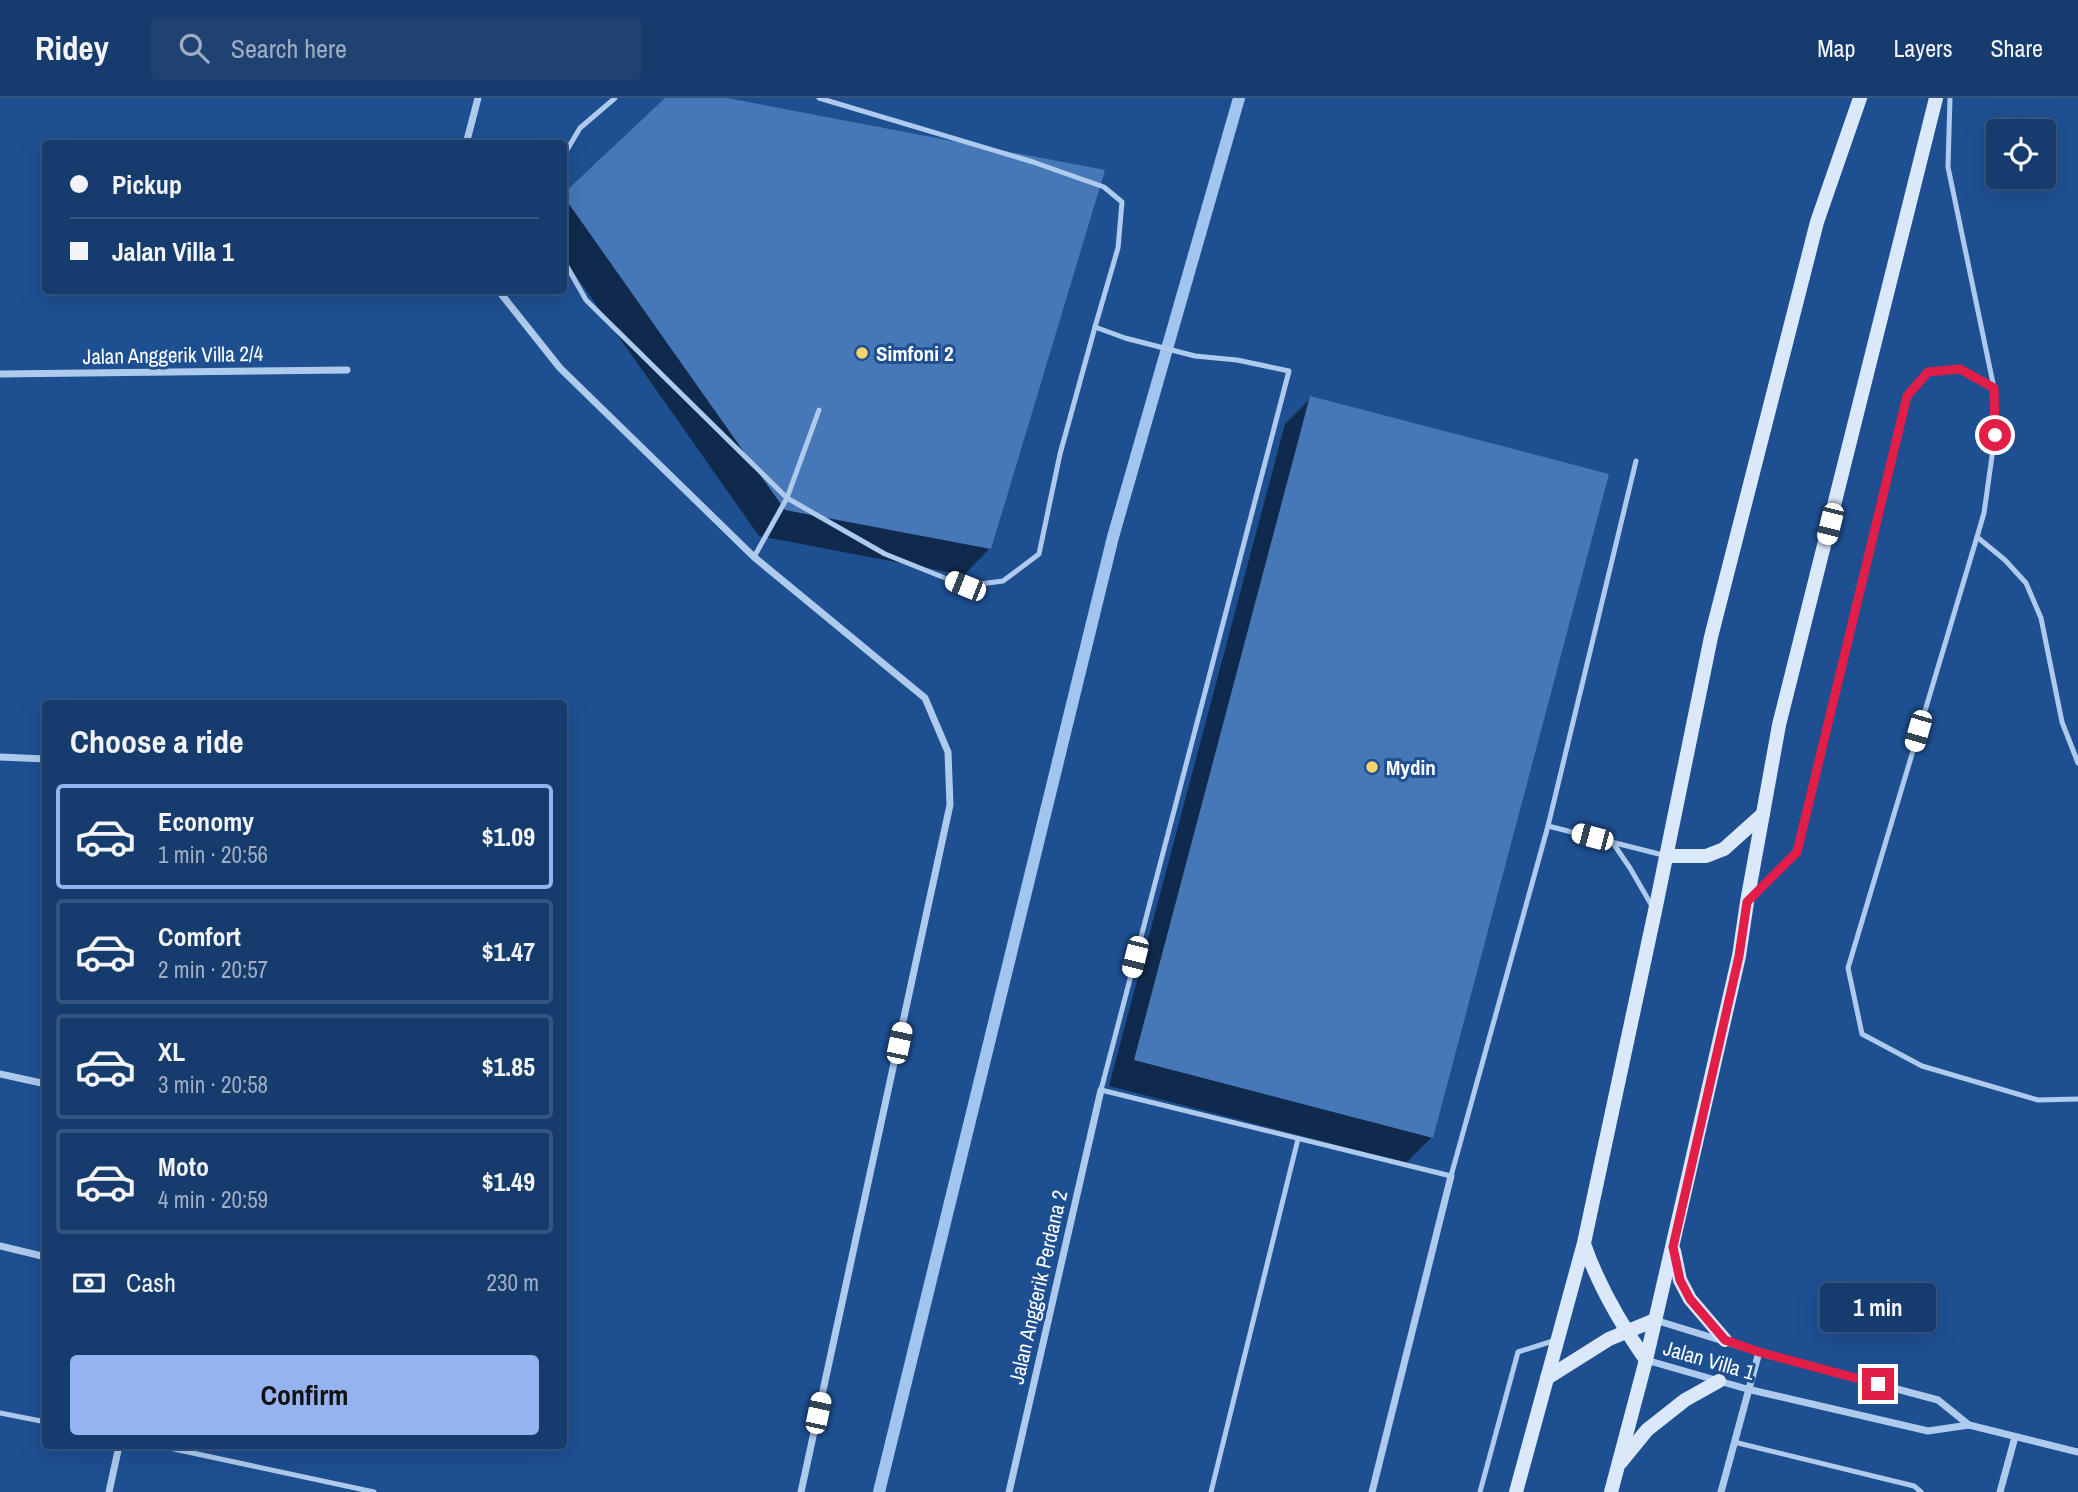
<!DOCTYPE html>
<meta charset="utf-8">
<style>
:root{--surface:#163b6d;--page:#1f4272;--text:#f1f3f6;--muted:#9eadc2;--line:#355580;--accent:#95b2f1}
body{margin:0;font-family:"Archivo Narrow",sans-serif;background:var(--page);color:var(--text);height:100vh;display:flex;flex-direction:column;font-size:26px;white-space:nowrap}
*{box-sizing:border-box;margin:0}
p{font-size:23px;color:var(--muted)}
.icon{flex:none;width:38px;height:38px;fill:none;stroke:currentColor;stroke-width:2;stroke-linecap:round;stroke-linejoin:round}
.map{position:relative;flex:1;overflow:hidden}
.side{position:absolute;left:42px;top:602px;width:525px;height:749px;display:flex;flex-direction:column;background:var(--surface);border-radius:7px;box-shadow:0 7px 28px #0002,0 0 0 2px var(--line)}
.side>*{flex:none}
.top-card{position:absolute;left:42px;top:42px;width:525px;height:154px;border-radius:7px;box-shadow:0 7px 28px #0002,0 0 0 2px var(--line);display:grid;align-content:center;height:154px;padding:0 28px;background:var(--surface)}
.fabs{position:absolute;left:1986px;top:21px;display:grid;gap:14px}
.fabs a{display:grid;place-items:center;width:70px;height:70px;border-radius:7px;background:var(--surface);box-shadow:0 7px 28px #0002,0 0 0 2px var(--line);font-size:35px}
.end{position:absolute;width:32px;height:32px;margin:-16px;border:9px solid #e11d48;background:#fff;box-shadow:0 0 0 4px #fff}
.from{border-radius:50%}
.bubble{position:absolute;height:49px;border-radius:7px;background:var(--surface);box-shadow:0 7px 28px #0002,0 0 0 2px var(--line);font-size:23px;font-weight:700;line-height:49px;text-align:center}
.car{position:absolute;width:21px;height:42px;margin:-21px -10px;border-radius:9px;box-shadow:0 0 5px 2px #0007;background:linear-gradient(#fff 24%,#345 0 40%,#fff 0 76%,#345 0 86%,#fff 0)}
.top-card b{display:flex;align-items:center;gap:24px;height:66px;font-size:26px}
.top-card b+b{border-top:2px solid var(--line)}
.top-card i{width:18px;height:18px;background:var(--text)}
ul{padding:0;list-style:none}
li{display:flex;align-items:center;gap:21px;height:105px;margin:0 14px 10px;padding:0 14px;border:4px solid var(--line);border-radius:7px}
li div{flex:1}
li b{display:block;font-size:26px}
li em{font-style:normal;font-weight:700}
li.on{border-color:var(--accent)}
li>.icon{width:63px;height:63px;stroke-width:1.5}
h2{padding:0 28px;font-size:32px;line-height:84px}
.pay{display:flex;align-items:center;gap:18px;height:77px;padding:0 28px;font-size:26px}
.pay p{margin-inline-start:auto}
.button{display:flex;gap:14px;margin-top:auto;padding:14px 28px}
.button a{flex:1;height:80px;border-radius:7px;background:var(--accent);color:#111;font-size:28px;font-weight:700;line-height:80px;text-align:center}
header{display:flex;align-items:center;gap:42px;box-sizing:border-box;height:98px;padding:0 35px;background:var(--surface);border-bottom:2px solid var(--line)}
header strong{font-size:33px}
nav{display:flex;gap:38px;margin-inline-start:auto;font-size:24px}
.search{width:490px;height:63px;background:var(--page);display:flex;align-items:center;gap:18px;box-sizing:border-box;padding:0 24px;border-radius:7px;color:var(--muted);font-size:26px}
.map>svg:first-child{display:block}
.shadow{fill:#0007}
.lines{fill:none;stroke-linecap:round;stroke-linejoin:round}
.stream{stroke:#a1c5ef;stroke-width:12}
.building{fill:#4678b8}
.lane{stroke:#aecaed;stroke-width:5}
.street{stroke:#aecaed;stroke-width:7}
.secondary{stroke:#dbe8fa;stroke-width:14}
.route{stroke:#e11d48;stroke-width:9}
.poi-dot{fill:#fcd46d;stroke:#1e4f91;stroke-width:2.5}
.labels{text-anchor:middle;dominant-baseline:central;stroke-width:6;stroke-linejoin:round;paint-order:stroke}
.poi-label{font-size:21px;font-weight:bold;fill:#fff;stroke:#1e4f91;text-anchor:start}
.street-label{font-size:21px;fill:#fff;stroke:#1e4f91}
</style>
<header>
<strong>Ridey</strong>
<div class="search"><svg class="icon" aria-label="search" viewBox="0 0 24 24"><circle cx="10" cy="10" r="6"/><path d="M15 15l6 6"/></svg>Search here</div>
<nav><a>Map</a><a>Layers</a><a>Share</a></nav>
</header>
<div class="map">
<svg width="2078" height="1394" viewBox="0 0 2078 1394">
<rect width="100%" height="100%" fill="#1e4f91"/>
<g class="shadow">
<path d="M668,0H718L990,450L964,477L759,438L564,161V97Z"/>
<path d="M1311,300L1432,1039L1406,1065L1109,988L1285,326Z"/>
</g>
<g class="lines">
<path class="stream" d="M879,1394L1113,439L1239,0"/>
</g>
<g class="building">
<path d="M665,0H727L1105,72L991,451L785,412L564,99V95Z"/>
<path d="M1310,298L1609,376L1433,1040L1134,962Z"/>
</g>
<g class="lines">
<g class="lane">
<path d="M819,0L1033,64L1104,89L1122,104L1118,150L1095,229"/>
<path d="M1950,0L1948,69L1994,290L1995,337L1984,415L1977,439L1848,870L1862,936L1922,968L2038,1002L2078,1001"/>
<path d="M564,57L580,30L615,0"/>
<path d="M564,163L586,202L787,400L885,456L965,488L1003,483L1039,456L1060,356L1095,229L1125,240L1195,258L1237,262L1289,273L1101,992L1451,1078L1548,728L1636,363"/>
<path d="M1977,439L2005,462L2026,485L2041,520L2062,624L2078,665"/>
<path d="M754,459L787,400L819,312"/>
<path d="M1548,728L1663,757"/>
<path d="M1613,745L1630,770L1652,808"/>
<path d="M1751,800L1797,754L1907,298L1928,274L1960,271L1994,290"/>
<path d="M0,1315L46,1324"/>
<path d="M1734,1344L1914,1388L1921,1394"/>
<path d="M160,1348L374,1394"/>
<path d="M1211,1394L1298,1041"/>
<path d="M1480,1394L1518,1254L1553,1243"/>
</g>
<g class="street">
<path d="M466,46L478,0"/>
<path d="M498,192L560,270L754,459L925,600L948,654L950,707L801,1394"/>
<path d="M0,276L347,272"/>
<path d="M0,659L46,661"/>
<path d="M0,976L46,986"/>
<path d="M0,1148L46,1159"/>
<path d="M1655,1222L1759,1254L1938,1302L1969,1327"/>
<path d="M1646,1262L1747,1291L1928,1333L1969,1327L2078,1354"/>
<path d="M109,1394L119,1348"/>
<path d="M1009,1394L1101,992"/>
<path d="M1372,1394L1451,1078"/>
<path d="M1721,1394L1759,1254"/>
<path d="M2000,1394L2015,1339"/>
</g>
<g class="secondary">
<path d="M1666,758H1706L1724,751L1763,716"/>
<path d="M1584,1146C1599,1189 1620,1225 1646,1262"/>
<path d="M1674,1153L1680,1182L1690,1201L1725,1242"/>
<path d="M1547,1280L1609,1241L1655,1222"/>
<path d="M1621,1364L1647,1332L1685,1302L1719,1283"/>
<path d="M1516,1394L1584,1145L1655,813L1711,539L1817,124L1860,0"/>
<path d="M1611,1394L1646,1262L1739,858L1747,804L1779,627L1936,0"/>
</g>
</g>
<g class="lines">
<path class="route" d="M1878,1286L1759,1254L1725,1242L1690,1201L1680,1182L1673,1149L1739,858L1747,804L1797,754L1907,298L1928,274L1960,271L1994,290L1995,337"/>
</g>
<g class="poi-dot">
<circle cx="862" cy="255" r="7"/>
<circle cx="1372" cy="669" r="7"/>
</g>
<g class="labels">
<g class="poi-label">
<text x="876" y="255">Simfoni 2</text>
<text x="1386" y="669">Mydin</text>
</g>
<g class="street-label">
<text transform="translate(173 257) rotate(-1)">Jalan Anggerik Villa 2/4</text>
<text transform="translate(1038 1189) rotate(-77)">Jalan Anggerik Perdana 2</text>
<text transform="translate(1709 1262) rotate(16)">Jalan Villa 1</text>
</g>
</g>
</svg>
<div class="fabs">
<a><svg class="icon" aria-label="locate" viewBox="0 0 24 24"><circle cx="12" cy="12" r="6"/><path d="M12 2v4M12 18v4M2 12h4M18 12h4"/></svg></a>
</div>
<i class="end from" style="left:1995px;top:337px"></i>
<i class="end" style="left:1878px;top:1286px"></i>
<div class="bubble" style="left:1820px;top:1185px;width:116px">1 min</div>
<i class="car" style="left:1830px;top:426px;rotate:194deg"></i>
<i class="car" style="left:965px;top:488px;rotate:292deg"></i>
<i class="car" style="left:1918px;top:633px;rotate:196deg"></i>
<i class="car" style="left:1592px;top:739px;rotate:285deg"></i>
<i class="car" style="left:1135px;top:859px;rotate:194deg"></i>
<i class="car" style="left:899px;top:945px;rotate:12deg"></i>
<i class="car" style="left:818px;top:1315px;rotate:12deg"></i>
<div class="top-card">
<b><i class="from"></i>Pickup</b>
<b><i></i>Jalan Villa 1</b>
</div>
<section class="side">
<h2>Choose a ride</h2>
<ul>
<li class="on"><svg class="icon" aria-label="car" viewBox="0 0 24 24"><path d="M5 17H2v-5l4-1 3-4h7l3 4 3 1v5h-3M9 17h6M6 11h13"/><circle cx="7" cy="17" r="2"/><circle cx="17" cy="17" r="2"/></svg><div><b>Economy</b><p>1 min · 20:56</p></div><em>$1.09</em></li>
<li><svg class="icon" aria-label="car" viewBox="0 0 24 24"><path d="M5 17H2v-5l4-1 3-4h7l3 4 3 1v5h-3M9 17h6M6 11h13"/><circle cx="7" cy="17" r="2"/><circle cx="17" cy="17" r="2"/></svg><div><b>Comfort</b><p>2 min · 20:57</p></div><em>$1.47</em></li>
<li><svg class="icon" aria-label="car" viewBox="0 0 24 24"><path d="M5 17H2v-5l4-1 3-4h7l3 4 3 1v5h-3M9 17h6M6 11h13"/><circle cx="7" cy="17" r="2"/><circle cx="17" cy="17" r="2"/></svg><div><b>XL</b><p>3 min · 20:58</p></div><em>$1.85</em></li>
<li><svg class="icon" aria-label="car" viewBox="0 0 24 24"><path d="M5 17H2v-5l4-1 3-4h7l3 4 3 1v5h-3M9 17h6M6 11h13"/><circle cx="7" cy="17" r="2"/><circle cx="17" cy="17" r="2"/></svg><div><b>Moto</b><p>4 min · 20:59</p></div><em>$1.49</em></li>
</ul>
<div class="pay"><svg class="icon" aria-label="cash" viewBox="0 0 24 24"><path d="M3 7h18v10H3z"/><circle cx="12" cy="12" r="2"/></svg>Cash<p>230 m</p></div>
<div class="button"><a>Confirm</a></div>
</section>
</div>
